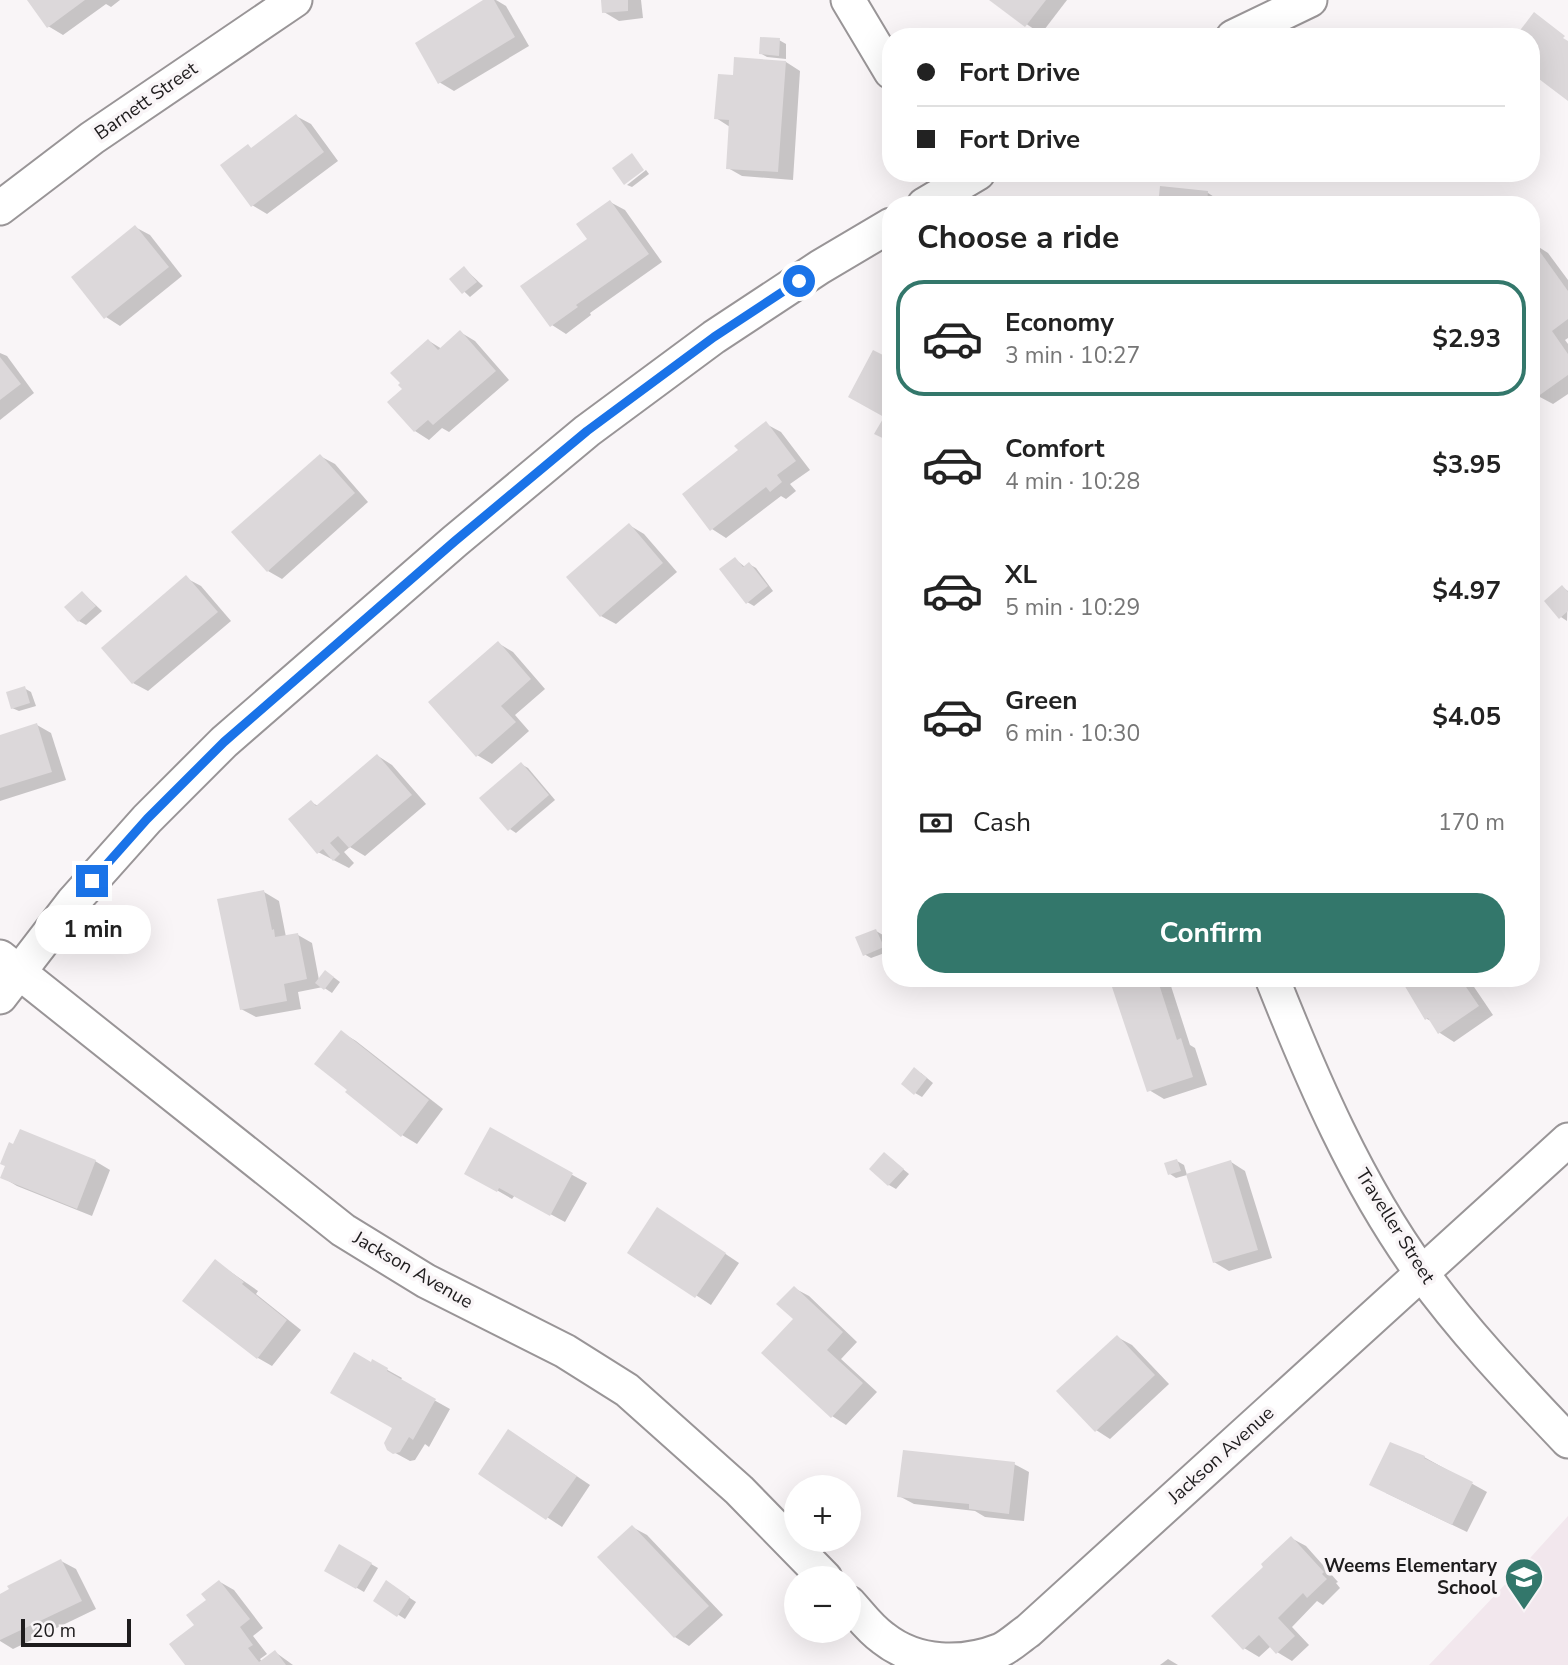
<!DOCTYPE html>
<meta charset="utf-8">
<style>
:root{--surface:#fff;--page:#f6f6f6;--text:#222;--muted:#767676;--line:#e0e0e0;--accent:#33776b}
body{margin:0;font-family:"Nunito Sans",sans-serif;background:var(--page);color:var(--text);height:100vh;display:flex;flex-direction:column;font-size:26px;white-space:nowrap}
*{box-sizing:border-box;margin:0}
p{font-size:23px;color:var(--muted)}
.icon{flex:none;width:38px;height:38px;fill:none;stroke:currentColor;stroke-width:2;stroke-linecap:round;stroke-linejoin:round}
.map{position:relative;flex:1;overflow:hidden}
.drawer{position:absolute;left:882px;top:196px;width:658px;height:791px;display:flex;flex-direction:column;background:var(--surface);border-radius:28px;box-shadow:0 7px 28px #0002}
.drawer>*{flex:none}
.banner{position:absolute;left:882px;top:28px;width:658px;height:154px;border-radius:28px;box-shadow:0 7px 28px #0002;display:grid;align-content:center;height:154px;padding:0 35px;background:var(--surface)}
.fabs{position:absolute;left:784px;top:1475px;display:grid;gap:14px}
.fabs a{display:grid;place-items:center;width:77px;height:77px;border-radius:50%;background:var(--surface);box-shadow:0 7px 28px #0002;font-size:35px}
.scale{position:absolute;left:21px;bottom:18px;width:110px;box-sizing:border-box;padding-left:7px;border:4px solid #1e1c1d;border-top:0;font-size:19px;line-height:24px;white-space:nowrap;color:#1e1c1d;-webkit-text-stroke:5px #f9f5f7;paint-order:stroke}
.end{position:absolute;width:32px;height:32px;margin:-16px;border:9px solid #1a73e8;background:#fff;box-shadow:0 0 0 4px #fff}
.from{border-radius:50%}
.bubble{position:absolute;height:49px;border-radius:24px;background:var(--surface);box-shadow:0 7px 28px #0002;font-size:23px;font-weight:700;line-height:49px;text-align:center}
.banner b{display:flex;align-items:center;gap:24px;height:66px;font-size:26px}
.banner b+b{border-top:2px solid var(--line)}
.banner i{width:18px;height:18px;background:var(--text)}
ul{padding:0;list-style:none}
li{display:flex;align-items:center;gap:21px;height:116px;margin:0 14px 10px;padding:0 21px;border:4px solid transparent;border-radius:28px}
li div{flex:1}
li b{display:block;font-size:26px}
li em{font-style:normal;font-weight:700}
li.selected{border-color:var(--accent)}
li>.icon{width:63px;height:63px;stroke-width:1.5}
h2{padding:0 35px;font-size:32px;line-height:84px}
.pay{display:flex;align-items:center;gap:18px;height:77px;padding:0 35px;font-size:26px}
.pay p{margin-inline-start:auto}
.button{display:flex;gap:14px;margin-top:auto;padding:14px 35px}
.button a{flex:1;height:80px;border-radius:28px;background:var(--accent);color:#fff;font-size:28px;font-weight:700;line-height:80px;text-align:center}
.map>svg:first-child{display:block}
.built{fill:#f2e7ed}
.shadow{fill:#0003}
.building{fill:#dcd8da}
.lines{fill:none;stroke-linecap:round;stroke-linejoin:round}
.minor-casing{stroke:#999597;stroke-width:37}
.minor{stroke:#fff;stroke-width:33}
.route{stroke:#1a73e8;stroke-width:9}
.labels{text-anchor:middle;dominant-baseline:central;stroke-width:7;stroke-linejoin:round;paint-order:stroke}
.street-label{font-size:19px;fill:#1e1c1d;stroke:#f9f5f7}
.poi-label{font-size:19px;font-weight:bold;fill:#1e1c1d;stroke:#f9f5f7;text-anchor:end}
</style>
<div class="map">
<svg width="1568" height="1665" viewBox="0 0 1568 1665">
<rect width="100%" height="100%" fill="#f9f5f7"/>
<path class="built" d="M1568,1516V1665H1429L1531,1557Z"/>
<g class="shadow">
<path d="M29,0H120L111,7L106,4L63,35L48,26Z"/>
<path d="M487,0H496L506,6L529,46L454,91L439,82Z"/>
<path d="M603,0H641L643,18L619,21L604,12Z"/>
<path d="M992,0H1067L1041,34Z"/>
<path d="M779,40L786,44V59L767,57L760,53Z"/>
<path d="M786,62L800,71L793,180L742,176L728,168L730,127L716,118L734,77Z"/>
<path d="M296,116L311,124L338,161L267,214L252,205L248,146L252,149Z"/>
<path d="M646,170L649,174L632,187L627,185Z"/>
<path d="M1208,193L1222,202V205H1160Z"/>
<path d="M610,202L625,210L662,262L590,313L591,315L566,334L552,325L589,239Z"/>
<path d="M135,227L150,235L182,276L120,326L106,317Z"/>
<path d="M1534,244L1548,253L1568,280V338L1565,340L1568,344V394L1553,404L1538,396Z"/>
<path d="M464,268L483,286L470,297L451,279Z"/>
<path d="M460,332L475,341L509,380L449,432L442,428L429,440L415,431L404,389L429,341L442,349Z"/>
<path d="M0,353L7,356L34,393L0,420Z"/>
<path d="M766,424L781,432L810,470L790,484L796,491L786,499L781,496L726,538L712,529L740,450Z"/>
<path d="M320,456L335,464L368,502L282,579L268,571Z"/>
<path d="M629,525L644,534L677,572L616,624L601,616Z"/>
<path d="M735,559L745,567L749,564L756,568L773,591L754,606L747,602Z"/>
<path d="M186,578L201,586L231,621L148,691L133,683Z"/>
<path d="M1562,587L1568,591L1567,621L1561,617Z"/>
<path d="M83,593L102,611L86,625L79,621Z"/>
<path d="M498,643L513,652L545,689L515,715L529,731L492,764L477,755Z"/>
<path d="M24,688L31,692L36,706L19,711L12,708Z"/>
<path d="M37,725L51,733L66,780L0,801V737Z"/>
<path d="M378,756L392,765L426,804L365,856L350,847L344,852L354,863L349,868L318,852L311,802L318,806Z"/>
<path d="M521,764L528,768L555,800L516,833L510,829Z"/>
<path d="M264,892L279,901L286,937L298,935L312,943L319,980L332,976L340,982L332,993L323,987L298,992L301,1009L256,1017L241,1009Z"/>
<path d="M876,931L883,935L890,951L871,958L864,954Z"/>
<path d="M1144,978H1161L1170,983L1190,1045L1195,1048L1207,1085L1164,1099L1149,1090Z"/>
<path d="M1402,978H1468L1493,1015L1454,1042L1440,1033L1433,1022L1427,1019Z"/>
<path d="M341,1032L356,1041L443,1109L417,1144L402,1135Z"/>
<path d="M921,1073L933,1083L922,1097L915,1093Z"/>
<path d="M490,1130L587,1183L565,1222L515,1195L512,1199L467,1173Z"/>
<path d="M21,1131L95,1161L110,1170L92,1216L17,1186L2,1177Z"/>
<path d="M885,1154L909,1174L896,1189L889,1185Z"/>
<path d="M1177,1161L1184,1165L1187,1175L1176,1178L1170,1174Z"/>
<path d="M1231,1162L1245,1171L1272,1258L1229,1271L1214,1262Z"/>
<path d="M672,1218L739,1263L711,1305L630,1252Z"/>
<path d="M215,1261L258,1291L256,1294L301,1330L272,1366L258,1358Z"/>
<path d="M794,1288L809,1296L857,1342L841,1359L877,1392L846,1425L832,1416L795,1319Z"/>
<path d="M1117,1337L1132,1345L1169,1384L1110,1439L1096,1430Z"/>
<path d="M373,1362L402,1378L400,1381L450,1409L429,1447L425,1444L415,1460L410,1461L388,1449L395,1427L371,1364Z"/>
<path d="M523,1440L590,1485L562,1527L480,1473Z"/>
<path d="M1424,1457L1487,1492L1467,1532L1386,1493Z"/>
<path d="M1014,1464L1029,1472L1024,1521L985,1517L975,1511L914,1504L899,1496Z"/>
<path d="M632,1527L647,1535L723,1615L689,1646L675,1637Z"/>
<path d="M1291,1538L1306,1546L1338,1582L1336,1583L1340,1588L1323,1605L1317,1601L1292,1627L1309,1645L1292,1661L1277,1652L1271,1646L1259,1657L1244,1648L1265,1567Z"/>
<path d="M340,1546L378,1568L364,1592L326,1570Z"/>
<path d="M61,1561L76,1569L96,1609L13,1649L0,1641V1596Z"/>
<path d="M220,1582L234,1590L263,1628L253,1636L267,1654L260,1659L262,1662L275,1652L293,1665H187L196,1626Z"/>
<path d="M393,1587L416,1602L405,1619L375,1600Z"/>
<path d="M1168,1659L1178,1665H1160Z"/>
</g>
<g class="building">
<path d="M27,0H85L47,28Z"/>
<path d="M483,0H494L515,37L438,84L415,43Z"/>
<path d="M601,0H628V11L602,13Z"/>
<path d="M989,0H1046L1025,27Z"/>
<path d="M1534,12L1565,36L1563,38L1568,41V101L1535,76L1536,74L1531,70V37H1515Z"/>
<path d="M760,37L780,38L779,56L759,54Z"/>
<path d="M734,57L786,61L778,172L726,169L729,120L714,119L718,74L733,75Z"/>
<path d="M296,114L324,152L251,207L220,165L248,144L251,148Z"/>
<path d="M632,153L644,170L624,185L612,168Z"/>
<path d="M1160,186L1208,191L1207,205H1158Z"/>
<path d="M610,200L649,254L576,305L578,307L550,327L520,286L587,239L576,224Z"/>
<path d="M135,225L169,267L104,319L71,277Z"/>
<path d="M1533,242L1568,291V319L1552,331L1568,354V375L1537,397L1531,390V341L1536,338L1531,332V244Z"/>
<path d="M464,266L477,282L462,294L449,279Z"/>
<path d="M460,330L496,371L433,425L428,420L414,432L387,402L402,389L398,385L400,383L390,373L428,339L438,350Z"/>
<path d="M873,350L891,359V442L874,434L884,417L848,397Z"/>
<path d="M0,357L21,384L0,400Z"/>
<path d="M766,421L796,461L777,475L782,482L770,492L766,487L710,531L682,494L738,450L734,446Z"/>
<path d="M320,454L355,493L267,572L231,532Z"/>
<path d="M629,523L663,563L600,617L566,577Z"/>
<path d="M735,557L743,567L749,562L768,586L746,604L719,569Z"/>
<path d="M186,575L218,612L132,684L101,648Z"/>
<path d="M1562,585L1568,592V611L1559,619L1544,601Z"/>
<path d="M82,591L96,606L78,622L64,607Z"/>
<path d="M498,641L531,679L501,706L516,722L476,757L428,702Z"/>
<path d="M25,686L30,703L11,709L6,692Z"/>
<path d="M37,723L52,772L0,788V735Z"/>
<path d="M377,754L412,795L349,848L338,836L330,843L340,854L333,861L323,849L317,854L288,819L311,800L316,806Z"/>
<path d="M521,762L549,795L508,831L479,798Z"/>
<path d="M264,890L272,930L274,929L275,937L298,933L307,979L284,984L287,1001L240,1010L217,899Z"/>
<path d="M876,929L884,947L863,956L855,937Z"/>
<path d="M325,970L334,977L324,990L315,983Z"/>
<path d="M1139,978H1157L1177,1040L1181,1038L1193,1077L1147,1092L1112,987Z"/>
<path d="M1400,978H1460L1479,1006L1438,1034L1428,1018L1425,1020Z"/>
<path d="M341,1030L429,1100L401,1137L345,1092L347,1090L314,1064Z"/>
<path d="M914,1067L927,1078L914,1095L901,1084Z"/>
<path d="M490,1127L573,1173L550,1216L499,1188L497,1192L464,1174Z"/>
<path d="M20,1129L96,1160L77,1209L0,1178L5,1166L0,1164L9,1142L13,1144Z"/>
<path d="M884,1152L904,1169L888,1186L869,1169Z"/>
<path d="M1177,1159L1181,1171L1168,1175L1164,1163Z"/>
<path d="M1231,1160L1258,1250L1213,1263L1186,1174Z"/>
<path d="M657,1207L726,1253L695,1298L627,1253Z"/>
<path d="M215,1259L244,1282L242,1284L287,1320L257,1359L182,1301Z"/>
<path d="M794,1286L843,1332L827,1350L863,1383L831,1418L761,1353L793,1319L776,1304Z"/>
<path d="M1117,1335L1155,1375L1095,1432L1056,1391Z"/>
<path d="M354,1352L371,1362L372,1359L388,1368L387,1371L436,1399L413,1440L409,1437L400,1452L393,1454L387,1450L384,1443L392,1428L330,1393Z"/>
<path d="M508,1429L577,1476L546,1520L478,1474Z"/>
<path d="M1390,1442L1425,1456L1424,1458L1473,1482L1452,1525L1369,1485Z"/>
<path d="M903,1450L1015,1462L1009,1514L969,1509V1504L897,1497Z"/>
<path d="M632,1525L709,1606L674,1638L597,1557Z"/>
<path d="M1291,1536L1324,1572L1322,1574L1327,1579L1307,1598L1303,1593L1278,1618L1295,1636L1276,1654L1259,1635L1243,1650L1211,1616L1263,1567L1261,1564Z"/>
<path d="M339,1544L372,1563L356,1589L324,1571Z"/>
<path d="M61,1559L82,1601L0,1640V1594L9,1589L7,1586Z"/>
<path d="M219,1580L250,1619L240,1627L253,1645L248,1648L259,1662L275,1650L286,1665H185L169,1644L194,1625L186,1615L206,1600L201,1594Z"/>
<path d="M386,1580L410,1597L397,1617L373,1601Z"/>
</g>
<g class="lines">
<g class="minor-casing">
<g id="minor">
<path d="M848,0L891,72"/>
<path d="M1233,37L1310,0"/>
<path d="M924,205L978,173"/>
<path d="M0,208L92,138L295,0"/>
<path d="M0,957L343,1230L426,1281L565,1351L627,1390L739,1490L825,1578"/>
<path d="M1272,978C1312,1079 1357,1184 1421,1272C1465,1333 1517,1387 1568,1441"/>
<path d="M0,997L73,902L147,819L224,742L455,541L587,431L714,337L820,267L891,225"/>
<path d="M849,1603C860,1615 870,1629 883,1638C917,1665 963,1665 1001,1650C1011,1645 1019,1637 1028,1631L1568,1140"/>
</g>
</g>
<use href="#minor" class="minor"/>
</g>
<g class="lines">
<path class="route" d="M92,881L147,819L224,742L455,541L587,431L714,337L799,281"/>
</g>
<defs>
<g id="school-pin" transform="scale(2.0125)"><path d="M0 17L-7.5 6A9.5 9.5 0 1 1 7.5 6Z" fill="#33776b" stroke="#f9f5f7"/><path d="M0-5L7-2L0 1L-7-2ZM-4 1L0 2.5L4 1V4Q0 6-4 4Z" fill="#fff"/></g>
</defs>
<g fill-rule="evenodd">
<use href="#school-pin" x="1524" y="1577"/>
</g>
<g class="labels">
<g class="street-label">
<text transform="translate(146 101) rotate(-35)">Barnett Street</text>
<text transform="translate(1395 1226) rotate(58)">Traveller Street</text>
<text transform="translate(413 1270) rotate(30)">Jackson Avenue</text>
<text transform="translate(1221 1455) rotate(-42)">Jackson Avenue</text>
</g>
<g class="poi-label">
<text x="1497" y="1566">Weems Elementary<tspan x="1497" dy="22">School</tspan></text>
</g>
</g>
</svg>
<div class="fabs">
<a>+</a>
<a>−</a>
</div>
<div class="scale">20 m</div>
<i class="end from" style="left:799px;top:281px"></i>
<i class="end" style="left:92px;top:881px"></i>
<div class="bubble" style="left:35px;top:905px;width:116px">1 min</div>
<div class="banner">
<b><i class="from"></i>Fort Drive</b>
<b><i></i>Fort Drive</b>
</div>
<section class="drawer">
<h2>Choose a ride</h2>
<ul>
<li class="selected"><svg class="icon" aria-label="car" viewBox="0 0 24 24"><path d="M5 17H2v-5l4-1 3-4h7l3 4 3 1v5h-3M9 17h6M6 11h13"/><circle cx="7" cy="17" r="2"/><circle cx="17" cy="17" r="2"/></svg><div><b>Economy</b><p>3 min · 10:27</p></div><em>$2.93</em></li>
<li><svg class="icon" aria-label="car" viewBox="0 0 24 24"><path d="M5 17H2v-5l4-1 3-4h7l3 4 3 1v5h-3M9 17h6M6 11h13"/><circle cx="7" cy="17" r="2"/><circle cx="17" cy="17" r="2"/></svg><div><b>Comfort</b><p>4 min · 10:28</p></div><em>$3.95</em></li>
<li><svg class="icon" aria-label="car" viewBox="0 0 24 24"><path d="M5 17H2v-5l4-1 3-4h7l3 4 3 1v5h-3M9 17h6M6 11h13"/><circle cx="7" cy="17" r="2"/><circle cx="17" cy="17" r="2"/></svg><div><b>XL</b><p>5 min · 10:29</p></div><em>$4.97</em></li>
<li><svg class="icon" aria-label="car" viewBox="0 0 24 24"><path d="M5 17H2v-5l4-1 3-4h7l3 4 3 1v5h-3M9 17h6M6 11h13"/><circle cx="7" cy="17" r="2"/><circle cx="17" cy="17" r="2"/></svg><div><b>Green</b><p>6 min · 10:30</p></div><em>$4.05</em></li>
</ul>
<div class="pay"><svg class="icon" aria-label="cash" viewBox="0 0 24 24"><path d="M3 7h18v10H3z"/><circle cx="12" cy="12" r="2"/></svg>Cash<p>170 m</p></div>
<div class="button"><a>Confirm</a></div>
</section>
</div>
